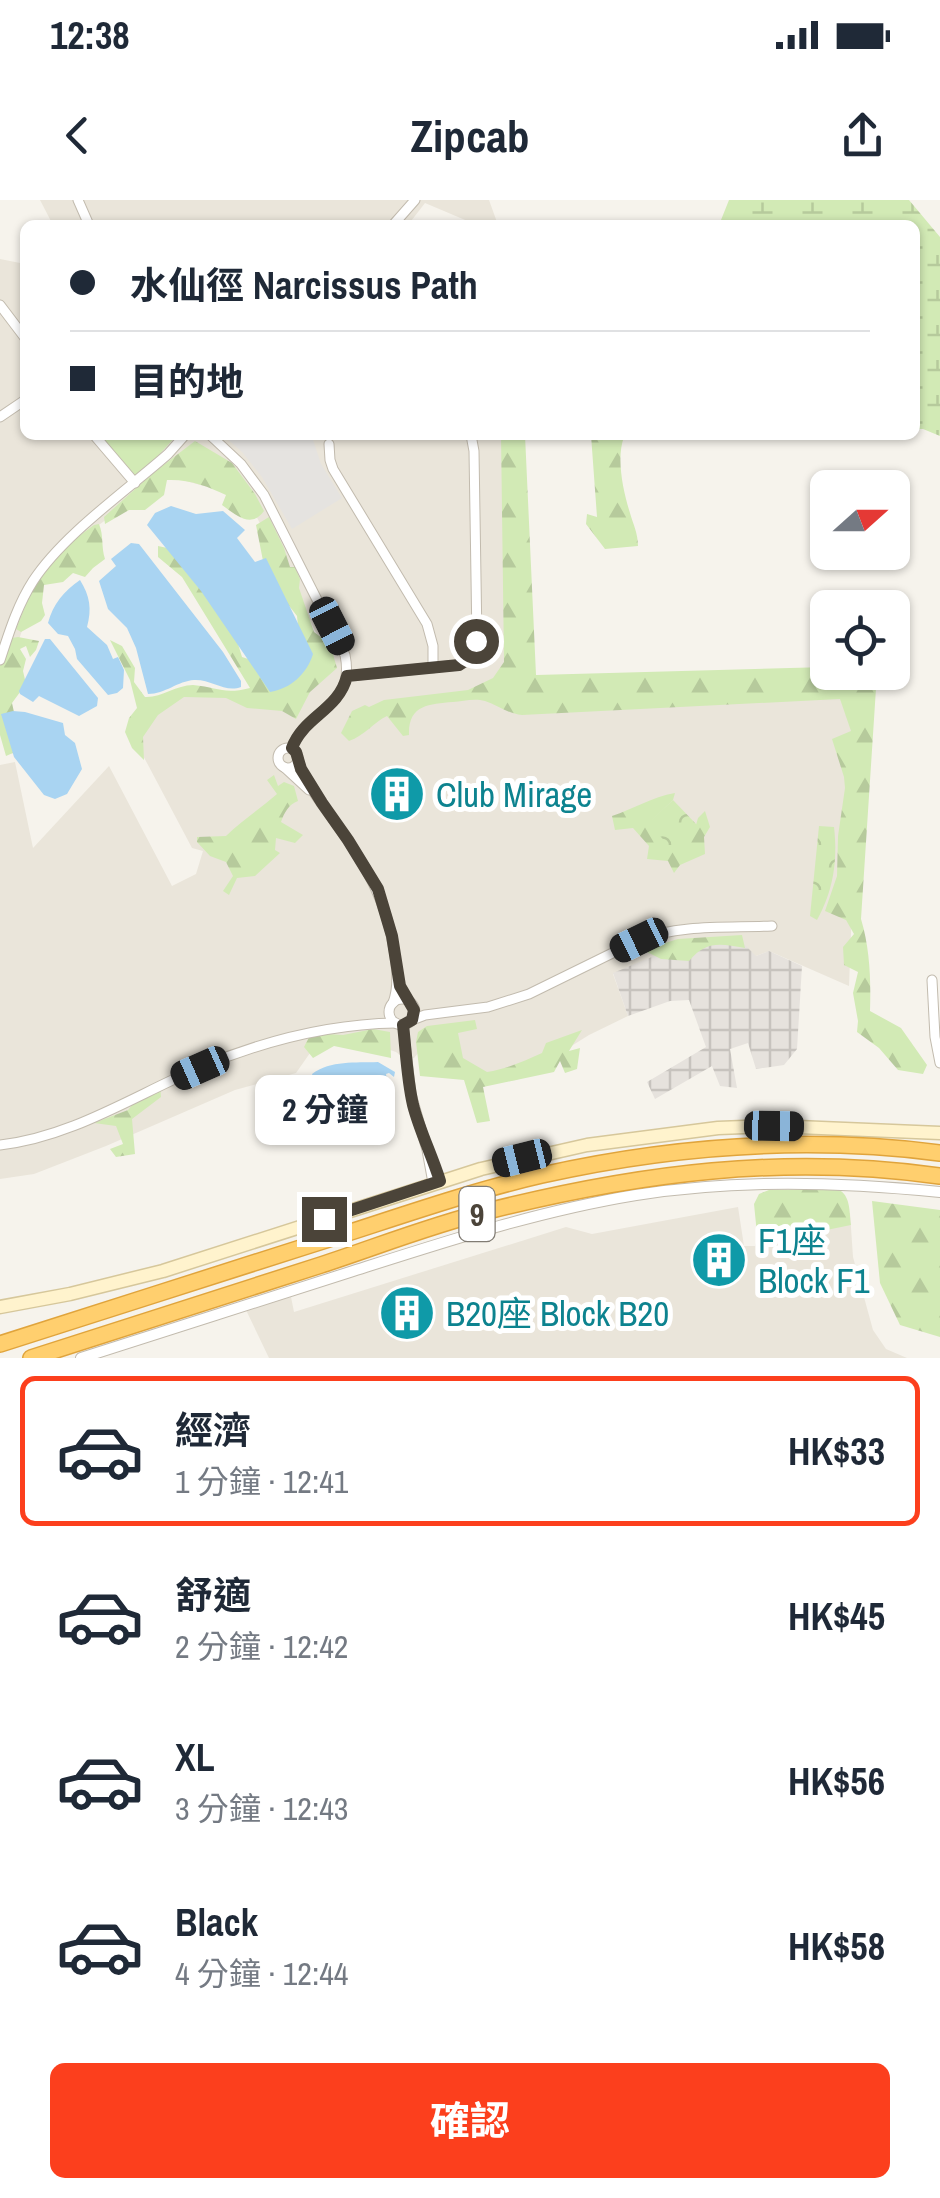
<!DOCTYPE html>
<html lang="zh-TW">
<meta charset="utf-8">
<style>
:root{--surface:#fff;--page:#f2f2f3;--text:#1f2937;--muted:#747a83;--line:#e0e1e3;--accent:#fc3f1d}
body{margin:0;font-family:"Archivo Narrow","Noto Sans TC",sans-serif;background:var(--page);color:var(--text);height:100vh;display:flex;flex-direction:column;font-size:38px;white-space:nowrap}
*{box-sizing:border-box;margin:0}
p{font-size:32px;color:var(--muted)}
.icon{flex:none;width:55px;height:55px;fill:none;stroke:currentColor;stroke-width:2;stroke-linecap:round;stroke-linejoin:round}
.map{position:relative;height:1158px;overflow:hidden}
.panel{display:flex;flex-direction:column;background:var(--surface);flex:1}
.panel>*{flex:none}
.banner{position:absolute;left:20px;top:20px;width:900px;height:220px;border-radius:15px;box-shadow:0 2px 8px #0004;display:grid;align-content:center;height:220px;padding:0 50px;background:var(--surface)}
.needle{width:65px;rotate:69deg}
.tools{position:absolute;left:810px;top:270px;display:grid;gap:20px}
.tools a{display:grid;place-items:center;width:100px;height:100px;border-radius:15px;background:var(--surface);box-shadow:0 2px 8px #0004;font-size:50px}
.end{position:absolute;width:45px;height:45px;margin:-22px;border:12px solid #4b4439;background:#fff;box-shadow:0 0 0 5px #fff}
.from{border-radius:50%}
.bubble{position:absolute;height:70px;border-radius:15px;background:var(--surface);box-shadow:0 2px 8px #0004;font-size:32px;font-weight:700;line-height:70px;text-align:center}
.car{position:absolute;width:30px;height:60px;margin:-30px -15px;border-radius:12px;box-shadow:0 0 8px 2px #0007;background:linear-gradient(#222 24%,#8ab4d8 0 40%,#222 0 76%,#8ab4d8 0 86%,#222 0)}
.banner b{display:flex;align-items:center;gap:35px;height:95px;font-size:38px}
.banner b+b{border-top:2px solid var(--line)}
.banner i{width:25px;height:25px;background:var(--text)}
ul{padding:18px 0 0;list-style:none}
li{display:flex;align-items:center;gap:30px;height:150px;margin:0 20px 15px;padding:0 30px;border:5px solid transparent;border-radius:15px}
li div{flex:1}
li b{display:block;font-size:38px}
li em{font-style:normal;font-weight:700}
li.active{border-color:var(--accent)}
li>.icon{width:90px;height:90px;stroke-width:1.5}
.action{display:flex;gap:20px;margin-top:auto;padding:20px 50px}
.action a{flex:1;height:115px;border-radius:15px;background:var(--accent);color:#fff;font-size:40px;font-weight:700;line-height:115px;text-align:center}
.status{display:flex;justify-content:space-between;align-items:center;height:70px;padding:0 50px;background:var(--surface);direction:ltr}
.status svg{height:28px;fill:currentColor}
header{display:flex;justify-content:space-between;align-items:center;height:130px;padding:0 50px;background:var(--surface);font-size:45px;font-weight:700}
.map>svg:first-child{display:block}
.residential{fill:#eae5da}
.industrial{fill:url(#industrial-grid)}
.forest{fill:url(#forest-firs)}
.wetland{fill:url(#wetland-marsh)}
.park{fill:url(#park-crowns)}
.garden{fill:#d2eab5}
.parking{fill:#e5e3e0}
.water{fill:#a9d4f2}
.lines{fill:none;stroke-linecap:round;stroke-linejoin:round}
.minor-casing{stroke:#c2bbae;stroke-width:11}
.tertiary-casing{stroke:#c2bbae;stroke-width:12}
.secondary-casing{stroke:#d6c79b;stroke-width:15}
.motorway-casing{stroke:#e0a43c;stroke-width:18}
.minor{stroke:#fff;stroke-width:9}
.tertiary{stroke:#fff;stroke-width:10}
.secondary{stroke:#fff3cd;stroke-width:12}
.motorway{stroke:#ffcf6e;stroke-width:15}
.route{stroke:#4b4439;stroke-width:12}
.labels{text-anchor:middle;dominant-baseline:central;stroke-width:10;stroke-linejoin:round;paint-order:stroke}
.shield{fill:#fff;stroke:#817c74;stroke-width:2.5}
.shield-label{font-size:32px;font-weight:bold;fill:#4b4439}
.culture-label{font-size:35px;fill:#0d838f;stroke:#fff;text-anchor:start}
</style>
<div class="status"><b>12:38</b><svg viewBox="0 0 49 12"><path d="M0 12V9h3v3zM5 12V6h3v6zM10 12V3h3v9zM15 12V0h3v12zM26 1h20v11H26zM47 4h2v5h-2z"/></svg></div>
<header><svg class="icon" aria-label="back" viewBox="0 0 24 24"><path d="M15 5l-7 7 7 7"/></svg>Zipcab<svg class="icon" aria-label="share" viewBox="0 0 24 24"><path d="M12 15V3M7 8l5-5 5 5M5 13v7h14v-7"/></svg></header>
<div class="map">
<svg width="940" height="1158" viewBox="0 0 940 1158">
<defs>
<pattern id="industrial-grid" width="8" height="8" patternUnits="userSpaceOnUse" patternTransform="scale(2.5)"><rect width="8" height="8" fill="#e6e2dd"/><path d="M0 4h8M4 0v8" fill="none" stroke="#c7c3be"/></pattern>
<pattern id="forest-firs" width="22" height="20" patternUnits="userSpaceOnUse" patternTransform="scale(2.5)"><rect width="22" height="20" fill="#d2eab5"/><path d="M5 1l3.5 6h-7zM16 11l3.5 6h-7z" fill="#b6ca9c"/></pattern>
<pattern id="wetland-marsh" width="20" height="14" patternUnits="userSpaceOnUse" patternTransform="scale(2.5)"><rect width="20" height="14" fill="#d2eab5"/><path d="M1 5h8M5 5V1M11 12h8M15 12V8" fill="none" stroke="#b6ca9c"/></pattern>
<pattern id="park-crowns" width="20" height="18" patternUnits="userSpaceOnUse" patternTransform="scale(2.5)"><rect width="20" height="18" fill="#d2eab5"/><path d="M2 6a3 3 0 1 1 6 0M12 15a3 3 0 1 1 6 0" fill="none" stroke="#b6ca9c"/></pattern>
</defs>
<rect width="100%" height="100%" fill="#f6f3ec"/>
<g class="residential">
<path d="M40,0H489L498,25H477L425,3L408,25H53Z"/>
<path d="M0,59L25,64V235H512L515,499L860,497L849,786L769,751L756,756L613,774L628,816L589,835L517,880L484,884L419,852L414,858L406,860L396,852L352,837L317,843L296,873L235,890L106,946L34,974L0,979V565L15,562L33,648L109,566L172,686L196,674L203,651L192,648L129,529L181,492L276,504L325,450L247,298L168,276L86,334L62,356L32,402L0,494Z"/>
<path d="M738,1007L744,1046H755L762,1024L850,1013L853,1057L873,1130L886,1149L907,1158H269L246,1110L291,1097L294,1112L566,1027L592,1034Z"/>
</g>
<path class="industrial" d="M706,740L741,741L756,756L769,751L802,766L797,849L784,865L756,869L748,843L730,849L737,888L720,886L712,866L655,899L647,882L706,847L689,800L670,801L628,816L613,773L654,756L694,751Z"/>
<g class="forest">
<path d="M501,235H525L536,475L827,467L828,472L877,473L861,719C870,749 871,780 870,811L901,828L927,865L923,874L898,870L879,848L857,832L858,821L853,793L858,772L844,765L843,747L854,734L846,720L825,711L837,676L838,636L845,588L844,577L832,539L851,531L840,499L522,515C508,514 498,505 485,501C475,498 463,501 453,502C429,504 408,505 409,535L403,536L387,516C374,522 364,536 349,541L341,533L352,511L365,505L369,507L384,500L468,490L493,478L504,462Z"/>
<path d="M591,235H630L624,237C616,258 623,291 630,313C633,324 638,333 638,346L605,349L586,324L587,314L597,317Z"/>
<path d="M195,241L232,263L255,294L264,311C251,329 236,315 222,305L226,295C207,286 189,279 167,280L164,295L145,310H129L105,324L104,317L153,273Z"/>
<path d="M269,317L284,348L290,367H295L300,379L299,388L314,432L330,444L337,468L310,492L296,519L282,511L247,508L226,498L184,497L158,515L143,537L144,560L132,548L125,532L129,518L137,508L130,480L110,440L122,446L135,468L134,482L145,497C161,498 176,485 193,485C218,487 223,495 250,488L182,377L158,357V346L172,349L235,434L242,457L258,462L300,446L297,416L277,390L264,366L256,325Z"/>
<path d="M99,324C104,336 101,347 105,359L93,368L85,377L73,373L63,382L44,385L42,403L45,415L41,421L21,432L16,429L32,389L60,350L94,325Z"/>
<path d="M18,437L39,441L36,450L30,457L26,446L20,449L26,459L23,471L26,484L12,503L22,549L6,556L0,535V453L6,439Z"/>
<path d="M274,575L278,586L284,582L294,586L298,601C289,604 284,613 281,622L303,635L295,643L276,638L275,650L280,653L255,676L237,678L229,695L223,691L233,676L226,662L210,656L197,642V637L226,636C242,620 260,609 277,594L267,580Z"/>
<path d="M675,593L673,600L649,623L696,625L698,618L705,611L710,627L704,637L705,654L680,665L674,673L668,661L647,659L649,646L633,628L615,630L612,616C633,609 652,597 675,593Z"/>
<path d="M742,735L745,748C720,744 707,740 689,761L661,759L643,750L678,739Z"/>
<path d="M475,820L477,829L458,833L463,858L487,872C507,869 524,861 542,853L546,843L582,830L569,851L580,848L577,869L565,873L560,861L554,872L483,887L490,921L477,923L464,880L420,876L416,842L418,832L427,826Z"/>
<path d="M373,829L390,832L391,858L334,846L313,858L304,847L311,833L343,835Z"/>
<path d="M160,883L161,897L132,919L135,954L116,957L110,949L123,944L116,926L94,923L128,910L146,888Z"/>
<path d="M838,989C851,996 849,1011 851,1025L758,1044L754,1004L759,994L769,990Z"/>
<path d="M872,1001L940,1010V1137L900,1125L880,1083Z"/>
</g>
<path class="wetland" d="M729,0H909L940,37V236L923,229H915V25H726L721,20Z"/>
<g class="park">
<path d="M673,600L697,625L672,649L648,623Z"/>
<path d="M819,626L834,627C838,661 833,691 817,720L810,716Z"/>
</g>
<path class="garden" d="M99,235H177L137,279Z"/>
<path class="parking" d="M223,235H319L320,237L313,240L321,264L342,298L292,329L262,277L242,252Z"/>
<g class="water">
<path d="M171,306L196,314L223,311L245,330L237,338L255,362L266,358L313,454C307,474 290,489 270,492L201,391L147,325L155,313Z"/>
<path d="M131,343L139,344L223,452L241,481V487C225,493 211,479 194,480C178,481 165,494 148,494L136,448L127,428L108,409L99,381L116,366L111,359Z"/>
<path d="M80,380C90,396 92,409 87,427L107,445L113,459L118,457L124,470L123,488L117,493L108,495L77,459L75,449L68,436L58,434L48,423C53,404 64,391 80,380Z"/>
<path d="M45,439H50L98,498L97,506L79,516L39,496L33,502L20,494L19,491Z"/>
<path d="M13,511L25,512L63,523L65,535L75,543L82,569L67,594L55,599L44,595L14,557L1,514Z"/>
<path d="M378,862L395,872L394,877L389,873L386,874L387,880L391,881L393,901L386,903L374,913L333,921L328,920L312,874C331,860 355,863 378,862Z"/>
</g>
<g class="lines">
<g class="minor-casing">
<g id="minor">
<path d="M78,0L89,25"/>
<path d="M393,25L415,0"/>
<path d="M0,105L25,138"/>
<path d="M0,217L25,200"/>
<path d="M94,235L135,283"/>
<path d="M210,235L241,264L264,295L345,455C356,508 306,508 292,548"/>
<path d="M329,244L330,260L333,269L427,424L433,446V468"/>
<path d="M0,460C9,433 17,406 33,381C63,335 126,291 168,254L185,235"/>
<path d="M347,476L459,465C470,461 476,453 477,441L474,251L471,235"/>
<circle cx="288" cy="558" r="10"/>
<path d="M298,559C304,583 323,605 337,625C365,663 387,702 394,750C397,768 399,786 393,803"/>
<path d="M284,567L309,590"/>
<path d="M932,780L935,837L940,863"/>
<circle cx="402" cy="812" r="13"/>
<path d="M412,820L425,815L488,807L529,794L639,740C680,724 728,728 772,726"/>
<path d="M403,825L411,894L427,950L433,983"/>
<path d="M0,945C72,937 135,895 201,867C261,842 330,824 396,823"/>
</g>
</g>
<g class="tertiary-casing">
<path id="tertiary" d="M81,1158C171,1129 260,1101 350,1072C444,1042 538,1011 636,995C738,979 838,982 940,992"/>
</g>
<g class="secondary-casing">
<path id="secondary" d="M0,1107L70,1094L163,1071L481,969L587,945L718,928L774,926L940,933"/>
</g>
<g class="motorway-casing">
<g id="motorway">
<path d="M0,1144C103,1111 207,1078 310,1045C387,1021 463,993 542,975C672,946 807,936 940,953"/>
<path d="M31,1158C127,1127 224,1096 321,1065C376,1047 431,1025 488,1011C639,973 784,954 940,976"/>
</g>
</g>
<use href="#minor" class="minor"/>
<use href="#tertiary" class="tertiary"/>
<use href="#secondary" class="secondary"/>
<use href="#motorway" class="motorway"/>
</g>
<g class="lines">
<path class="route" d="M324,1019L440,981C432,955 420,932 413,905C407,879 406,851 403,825L412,820L414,810L400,786L392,736L378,689L348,640L322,603L301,569L296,552L292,548C303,517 339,510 347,476L459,465L472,456L476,441"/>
</g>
<defs>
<g id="building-disc" transform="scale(2.875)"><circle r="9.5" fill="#0f9aa8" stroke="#fff"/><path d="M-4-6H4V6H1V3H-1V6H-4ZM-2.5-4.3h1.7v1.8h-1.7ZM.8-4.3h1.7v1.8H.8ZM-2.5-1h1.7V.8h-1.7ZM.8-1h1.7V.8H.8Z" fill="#fff"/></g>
</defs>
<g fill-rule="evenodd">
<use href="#building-disc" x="397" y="594"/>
<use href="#building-disc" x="719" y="1060"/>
<use href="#building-disc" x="407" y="1113"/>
</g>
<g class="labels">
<rect class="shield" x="459.5" y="987" width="35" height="54" rx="8"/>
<g class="shield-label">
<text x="477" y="1014">9</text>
</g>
<g class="culture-label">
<text x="436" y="594">Club Mirage</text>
<text x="758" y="1040">F1座<tspan x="758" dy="40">Block F1</tspan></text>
<text x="446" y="1113">B20座 Block B20</text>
</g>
</g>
</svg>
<div class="tools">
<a><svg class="needle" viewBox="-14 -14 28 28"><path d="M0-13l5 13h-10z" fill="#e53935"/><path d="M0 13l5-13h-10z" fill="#747a83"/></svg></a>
<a><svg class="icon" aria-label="locate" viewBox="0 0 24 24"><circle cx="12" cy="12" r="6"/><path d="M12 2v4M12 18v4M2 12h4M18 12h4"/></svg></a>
</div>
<i class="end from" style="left:476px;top:441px"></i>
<i class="end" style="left:324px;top:1019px"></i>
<div class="bubble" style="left:255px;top:875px;width:140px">2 分鐘</div>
<i class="car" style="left:332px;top:426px;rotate:153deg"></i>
<i class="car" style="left:639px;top:740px;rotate:244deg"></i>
<i class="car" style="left:200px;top:868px;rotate:246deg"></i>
<i class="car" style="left:774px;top:926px;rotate:91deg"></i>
<i class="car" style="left:522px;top:958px;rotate:256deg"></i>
<div class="banner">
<b><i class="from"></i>水仙徑 Narcissus Path</b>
<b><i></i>目的地</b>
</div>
</div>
<section class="panel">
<ul>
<li class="active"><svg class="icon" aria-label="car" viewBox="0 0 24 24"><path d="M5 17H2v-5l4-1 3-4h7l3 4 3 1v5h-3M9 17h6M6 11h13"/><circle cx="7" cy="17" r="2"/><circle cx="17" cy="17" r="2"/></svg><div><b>經濟</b><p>1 分鐘 · 12:41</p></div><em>HK$33</em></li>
<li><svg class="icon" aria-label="car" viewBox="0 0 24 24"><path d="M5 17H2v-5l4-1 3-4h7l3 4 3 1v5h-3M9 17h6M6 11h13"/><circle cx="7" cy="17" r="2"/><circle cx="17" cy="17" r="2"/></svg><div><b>舒適</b><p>2 分鐘 · 12:42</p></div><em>HK$45</em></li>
<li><svg class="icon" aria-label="car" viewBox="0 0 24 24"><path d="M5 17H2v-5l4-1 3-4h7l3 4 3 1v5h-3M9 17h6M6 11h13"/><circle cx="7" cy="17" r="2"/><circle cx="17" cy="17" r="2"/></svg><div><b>XL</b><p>3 分鐘 · 12:43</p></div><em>HK$56</em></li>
<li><svg class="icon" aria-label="car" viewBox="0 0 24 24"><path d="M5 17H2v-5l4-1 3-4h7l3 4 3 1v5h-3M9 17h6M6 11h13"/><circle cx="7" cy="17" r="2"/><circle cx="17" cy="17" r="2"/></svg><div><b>Black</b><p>4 分鐘 · 12:44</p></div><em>HK$58</em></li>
</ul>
<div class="action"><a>確認</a></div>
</section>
